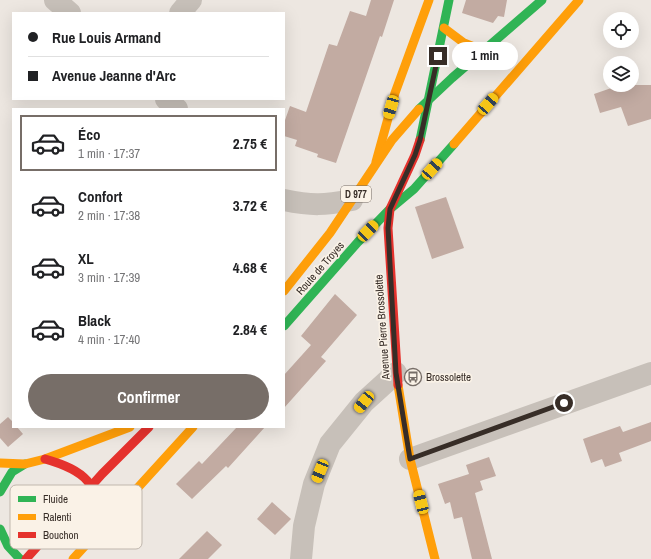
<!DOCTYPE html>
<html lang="fr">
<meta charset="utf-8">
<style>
:root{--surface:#fff;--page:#f6f6f6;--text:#202124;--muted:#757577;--line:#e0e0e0;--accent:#776e68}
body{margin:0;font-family:"Archivo Narrow",sans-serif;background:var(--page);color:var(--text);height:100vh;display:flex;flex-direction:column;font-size:15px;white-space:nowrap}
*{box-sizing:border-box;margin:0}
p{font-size:13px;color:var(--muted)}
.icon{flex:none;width:22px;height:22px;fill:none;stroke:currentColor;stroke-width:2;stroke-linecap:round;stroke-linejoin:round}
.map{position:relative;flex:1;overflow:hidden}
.side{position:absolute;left:12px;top:108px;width:273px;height:320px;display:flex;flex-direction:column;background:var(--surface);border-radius:0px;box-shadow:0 4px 16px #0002}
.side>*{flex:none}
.top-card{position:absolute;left:12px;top:12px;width:273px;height:88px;border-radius:0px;box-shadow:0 4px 16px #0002;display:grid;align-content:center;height:88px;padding:0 16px;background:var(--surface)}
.fabs{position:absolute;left:603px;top:12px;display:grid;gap:8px}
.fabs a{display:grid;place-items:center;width:36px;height:36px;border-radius:50%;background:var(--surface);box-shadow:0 4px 16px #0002;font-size:20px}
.end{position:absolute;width:18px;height:18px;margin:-9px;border:5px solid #372d27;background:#fff;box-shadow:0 0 0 2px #fff}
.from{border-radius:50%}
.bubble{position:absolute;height:28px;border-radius:14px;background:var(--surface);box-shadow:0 4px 16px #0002;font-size:13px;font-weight:700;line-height:28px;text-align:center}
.car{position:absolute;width:12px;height:24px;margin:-12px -6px;border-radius:5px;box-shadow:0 0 3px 1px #0007;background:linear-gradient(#f5c518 24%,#345 0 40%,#f5c518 0 76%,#345 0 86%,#f5c518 0)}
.top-card b{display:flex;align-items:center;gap:14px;height:38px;font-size:15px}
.top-card b+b{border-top:1px solid var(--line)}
.top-card i{width:10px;height:10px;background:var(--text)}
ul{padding:7px 0 0;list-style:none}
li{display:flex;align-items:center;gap:12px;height:56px;margin:0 8px 6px;padding:0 8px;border:2px solid transparent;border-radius:0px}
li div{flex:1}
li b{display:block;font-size:15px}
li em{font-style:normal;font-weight:700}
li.on{border-color:var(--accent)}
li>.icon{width:36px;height:36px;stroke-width:1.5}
.primary-button{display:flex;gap:8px;margin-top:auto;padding:8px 16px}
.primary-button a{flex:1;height:46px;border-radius:24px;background:var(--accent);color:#fff;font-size:16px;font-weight:700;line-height:46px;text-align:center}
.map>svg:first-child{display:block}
.building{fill:#c2aba2}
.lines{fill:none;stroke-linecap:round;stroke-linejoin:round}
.street{stroke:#c7c0b9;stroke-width:22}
.fast{stroke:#30b455;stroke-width:9}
.slow{stroke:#ff9f0a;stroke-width:9}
.jam{stroke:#e5322d;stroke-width:9}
.route{stroke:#372d27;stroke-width:5}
.labels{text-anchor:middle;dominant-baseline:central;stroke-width:3.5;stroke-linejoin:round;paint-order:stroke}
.shield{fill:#faf2e7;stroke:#726861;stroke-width:1}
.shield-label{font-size:10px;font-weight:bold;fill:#372d27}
.street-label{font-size:11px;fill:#372d27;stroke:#faf2e7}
.poi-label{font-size:11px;fill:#372d27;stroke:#faf2e7;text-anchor:start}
.key{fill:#faf2e7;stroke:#c0b7ad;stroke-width:1}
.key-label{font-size:11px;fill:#372d27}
</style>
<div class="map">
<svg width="651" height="559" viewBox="0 0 651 559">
<rect width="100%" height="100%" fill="#ede7e1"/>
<g class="building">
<path d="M371,0H394L382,37L380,36L336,163L317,157L318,154L295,146L297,140L284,136V123L290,106L306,112L329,44L337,46L350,11L366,16Z"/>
<path d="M466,0H507L504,17L498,16L493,23L462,13Z"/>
<path d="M620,85H651V119L628,126L621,107L600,113L594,94Z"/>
<path d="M446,197L464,248L432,259L415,207Z"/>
<path d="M335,294L357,315L321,357L326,361L284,408V375L311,345L301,336Z"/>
<path d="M8,417L13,422V427H17L23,434L8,447L0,438V424Z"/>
<path d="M651,422V441L619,453L622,461L605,467L602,459L591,463L583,439L620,426L623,432Z"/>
<path d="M237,427H265L228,468L226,466L192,499L176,484L199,461L202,464Z"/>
<path d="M489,457L496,476L480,481L483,490L475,493L492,559H472L462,517L454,519L450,502L445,504L438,484L469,474L466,465Z"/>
<path d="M272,502L291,519L275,535L257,519Z"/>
<path d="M207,531L222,545L208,559H179Z"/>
</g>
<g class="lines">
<g class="street">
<path d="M55,0L70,13"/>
<path d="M180,13L191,0"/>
<path d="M166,99L177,109"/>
<path d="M284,200C313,206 324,205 352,200"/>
<path d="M410,459L651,373"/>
<path d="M301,559L304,526L314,484L330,444L364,402L396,373"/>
</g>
<g class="fast">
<path d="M419,109L452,78L542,0"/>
<path d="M420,140L449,0"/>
<path d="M284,326L358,242L390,209L414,189L454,144"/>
<path d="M0,492L12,472L25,464"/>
<path d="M0,529L8,546L20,559"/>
</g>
<g class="slow">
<path d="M444,28L464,43L484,51"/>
<path d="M454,144L579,0"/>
<path d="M376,162L395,93L429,0"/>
<path d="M284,291L330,233L392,140L419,109"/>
<path d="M398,385L410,459L435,559"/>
<path d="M0,463L25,464L45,459L130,427"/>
<path d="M73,559L193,427"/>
</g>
<g class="jam">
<path d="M398,385L388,228L390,209L415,155L420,140"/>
<path d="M45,459C87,471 96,483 104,525"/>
<path d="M26,559L102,474L149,427"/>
</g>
</g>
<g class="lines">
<path class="route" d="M438,56L420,140L415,155L390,209L388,228L396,373L410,459L564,403"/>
</g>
<defs>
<g id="bus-ring" transform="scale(0.9)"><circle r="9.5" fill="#faf2e7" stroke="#776e68" stroke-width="1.5"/><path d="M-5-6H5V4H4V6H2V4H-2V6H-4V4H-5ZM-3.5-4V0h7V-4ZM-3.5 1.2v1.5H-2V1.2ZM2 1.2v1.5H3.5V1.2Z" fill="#776e68"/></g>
</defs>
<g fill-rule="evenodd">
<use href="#bus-ring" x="413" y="377"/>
</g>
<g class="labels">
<rect class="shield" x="341" y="186" width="30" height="16" rx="3"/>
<g class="shield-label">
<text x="356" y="194">D 977</text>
</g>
<g class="street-label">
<text transform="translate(320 268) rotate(-49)">Route de Troyes</text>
<text transform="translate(382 327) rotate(-94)">Avenue Pierre Brossolette</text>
</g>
<g class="poi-label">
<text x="426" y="377">Brossolette</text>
</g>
</g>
<rect x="10" y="485" width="132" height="64" rx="6" class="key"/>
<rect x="18" y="496" width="18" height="6" fill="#30b455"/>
<rect x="18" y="514" width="18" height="6" fill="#ff9f0a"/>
<rect x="18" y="532" width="18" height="6" fill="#e5322d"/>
<g class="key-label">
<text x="43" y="503">Fluide</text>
<text x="43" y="521">Ralenti</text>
<text x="43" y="539">Bouchon</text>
</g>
</svg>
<div class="fabs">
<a><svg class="icon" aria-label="locate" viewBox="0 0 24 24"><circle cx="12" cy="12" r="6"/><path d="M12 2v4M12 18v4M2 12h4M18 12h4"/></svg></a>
<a><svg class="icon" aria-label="layers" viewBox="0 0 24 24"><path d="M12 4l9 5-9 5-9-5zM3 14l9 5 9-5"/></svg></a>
</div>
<i class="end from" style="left:564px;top:403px"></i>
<i class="end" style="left:438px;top:56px"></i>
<div class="bubble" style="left:452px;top:42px;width:66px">1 min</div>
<i class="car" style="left:488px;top:104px;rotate:41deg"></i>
<i class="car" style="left:391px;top:107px;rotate:196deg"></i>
<i class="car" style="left:432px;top:169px;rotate:42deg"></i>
<i class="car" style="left:368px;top:231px;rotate:44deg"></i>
<i class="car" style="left:364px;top:402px;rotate:219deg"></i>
<i class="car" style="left:320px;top:471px;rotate:202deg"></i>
<i class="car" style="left:421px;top:502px;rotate:346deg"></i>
<div class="top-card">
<b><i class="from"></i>Rue Louis Armand</b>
<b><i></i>Avenue Jeanne d'Arc</b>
</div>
<section class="side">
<ul>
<li class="on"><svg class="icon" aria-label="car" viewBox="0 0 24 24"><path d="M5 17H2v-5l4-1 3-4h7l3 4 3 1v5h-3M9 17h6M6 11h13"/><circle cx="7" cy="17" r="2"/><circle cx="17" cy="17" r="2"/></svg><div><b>Éco</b><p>1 min · 17:37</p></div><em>2.75 €</em></li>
<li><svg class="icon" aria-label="car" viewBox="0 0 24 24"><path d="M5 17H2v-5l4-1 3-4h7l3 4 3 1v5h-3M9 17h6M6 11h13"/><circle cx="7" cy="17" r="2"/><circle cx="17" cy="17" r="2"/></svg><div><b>Confort</b><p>2 min · 17:38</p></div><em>3.72 €</em></li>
<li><svg class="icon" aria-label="car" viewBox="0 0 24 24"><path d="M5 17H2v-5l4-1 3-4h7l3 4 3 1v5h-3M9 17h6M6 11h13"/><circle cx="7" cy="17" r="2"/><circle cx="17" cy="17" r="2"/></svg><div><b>XL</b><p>3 min · 17:39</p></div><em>4.68 €</em></li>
<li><svg class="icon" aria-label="car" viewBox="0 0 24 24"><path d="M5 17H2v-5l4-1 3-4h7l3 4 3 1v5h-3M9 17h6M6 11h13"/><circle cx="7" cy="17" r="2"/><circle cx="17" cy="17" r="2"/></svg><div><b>Black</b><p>4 min · 17:40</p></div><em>2.84 €</em></li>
</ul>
<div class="primary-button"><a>Confirmer</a></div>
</section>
</div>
